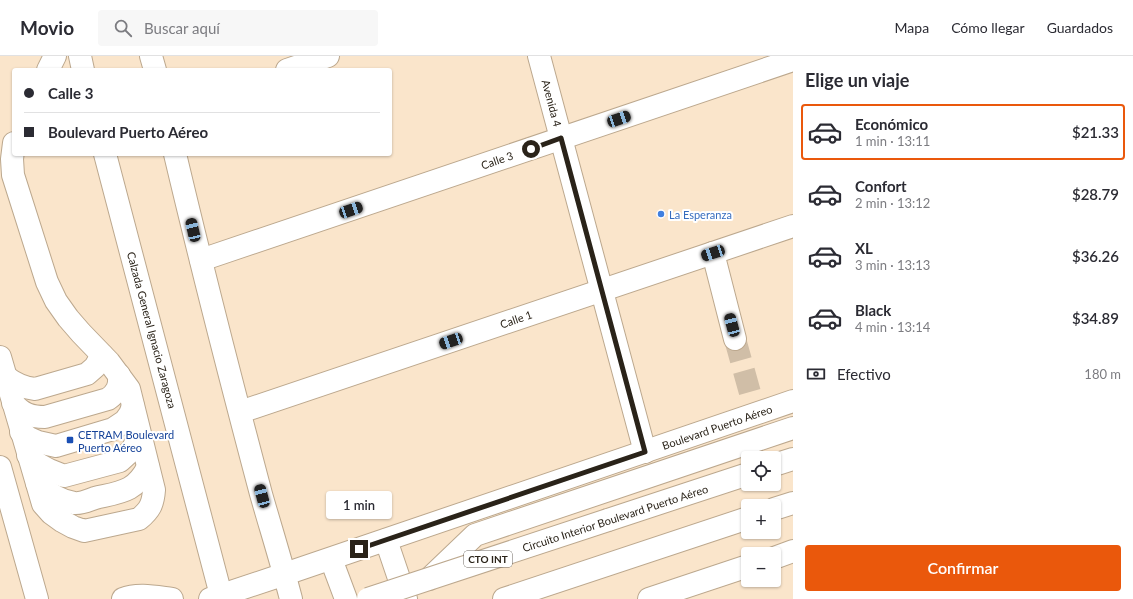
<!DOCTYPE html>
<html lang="es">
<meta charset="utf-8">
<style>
:root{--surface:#fff;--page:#f7f7f7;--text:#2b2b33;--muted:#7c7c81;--line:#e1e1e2;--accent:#ea580c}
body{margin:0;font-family:Lato,sans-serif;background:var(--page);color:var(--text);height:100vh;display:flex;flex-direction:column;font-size:15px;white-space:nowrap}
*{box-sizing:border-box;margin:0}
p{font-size:13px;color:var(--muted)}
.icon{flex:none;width:22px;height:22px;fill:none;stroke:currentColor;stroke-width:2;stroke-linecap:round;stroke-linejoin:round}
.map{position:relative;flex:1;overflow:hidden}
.side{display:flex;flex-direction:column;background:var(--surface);width:340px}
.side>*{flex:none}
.hud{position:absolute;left:12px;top:12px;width:380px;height:88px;border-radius:4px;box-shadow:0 1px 3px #0004;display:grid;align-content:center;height:88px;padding:0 12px;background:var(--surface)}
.tools{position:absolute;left:741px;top:395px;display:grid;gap:8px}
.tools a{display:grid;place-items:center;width:40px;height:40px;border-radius:4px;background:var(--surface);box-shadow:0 1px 3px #0004;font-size:20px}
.end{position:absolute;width:18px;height:18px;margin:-9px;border:5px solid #2a2319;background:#fff;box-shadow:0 0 0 2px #fff}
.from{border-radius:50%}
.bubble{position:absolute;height:28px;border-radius:4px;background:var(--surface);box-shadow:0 1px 3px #0004;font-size:13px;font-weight:600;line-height:28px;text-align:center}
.car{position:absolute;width:12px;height:24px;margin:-12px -6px;border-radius:5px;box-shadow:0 0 3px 1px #0007;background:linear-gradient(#222 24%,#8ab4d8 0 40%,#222 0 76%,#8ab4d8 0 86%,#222 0)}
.hud b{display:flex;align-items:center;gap:14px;height:38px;font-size:15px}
.hud b+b{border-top:1px solid var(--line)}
.hud i{width:10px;height:10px;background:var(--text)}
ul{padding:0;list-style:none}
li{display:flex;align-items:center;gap:12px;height:56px;margin:0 8px 6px;padding:0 4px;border:2px solid transparent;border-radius:4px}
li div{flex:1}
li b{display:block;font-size:15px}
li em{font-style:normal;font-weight:600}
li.current{border-color:var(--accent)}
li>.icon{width:36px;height:36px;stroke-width:1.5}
h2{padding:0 12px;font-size:18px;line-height:48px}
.pay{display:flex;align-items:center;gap:10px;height:44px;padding:0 12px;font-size:15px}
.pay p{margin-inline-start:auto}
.button{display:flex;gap:8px;margin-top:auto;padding:8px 12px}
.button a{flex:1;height:46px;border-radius:4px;background:var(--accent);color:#fff;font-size:16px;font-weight:600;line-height:46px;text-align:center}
header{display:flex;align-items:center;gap:24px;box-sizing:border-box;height:56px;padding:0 20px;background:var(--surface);border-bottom:1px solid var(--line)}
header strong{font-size:19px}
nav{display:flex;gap:22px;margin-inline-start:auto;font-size:14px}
.search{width:280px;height:36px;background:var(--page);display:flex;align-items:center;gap:10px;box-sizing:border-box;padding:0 14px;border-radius:4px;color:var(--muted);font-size:15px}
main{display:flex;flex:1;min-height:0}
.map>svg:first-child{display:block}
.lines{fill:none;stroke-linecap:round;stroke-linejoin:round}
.minor-tunnel{stroke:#d0bea7;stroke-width:22;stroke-dasharray:22 11;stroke-linecap:butt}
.minor-casing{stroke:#bca88e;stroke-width:24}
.major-casing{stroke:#bca88e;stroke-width:24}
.highway-casing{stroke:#bca88e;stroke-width:24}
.minor{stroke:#fff;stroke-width:22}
.major{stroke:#fff;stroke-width:22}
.highway{stroke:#fff;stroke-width:22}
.highway-bridge-casing{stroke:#bca88e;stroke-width:24;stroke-linecap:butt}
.highway-bridge{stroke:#fff;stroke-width:22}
.route{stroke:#2a2319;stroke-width:5}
.shop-dot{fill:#3f7fe0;stroke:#fff;stroke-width:1.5}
.transit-dot{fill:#1a4fb4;stroke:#fff;stroke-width:1.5}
.labels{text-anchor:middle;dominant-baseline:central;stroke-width:4;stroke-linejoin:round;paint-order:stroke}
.shield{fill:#fff;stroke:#6a655e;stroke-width:1}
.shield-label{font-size:10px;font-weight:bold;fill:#2a2319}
.street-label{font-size:11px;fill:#2a2319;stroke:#fff}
.shop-label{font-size:11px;fill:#366cbe;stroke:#fff;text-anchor:start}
.transit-label{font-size:11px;fill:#164399;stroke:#fff;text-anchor:start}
</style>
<header>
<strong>Movio</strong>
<div class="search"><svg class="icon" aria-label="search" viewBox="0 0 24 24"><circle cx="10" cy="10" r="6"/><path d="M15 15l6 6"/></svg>Buscar aquí</div>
<nav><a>Mapa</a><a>Cómo llegar</a><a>Guardados</a></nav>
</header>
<main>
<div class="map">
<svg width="793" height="543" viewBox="0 0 793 543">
<rect width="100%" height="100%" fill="#fae5cb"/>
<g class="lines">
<path class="minor-tunnel" d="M735,283L752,344"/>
<g class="minor-casing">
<g id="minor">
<path d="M539,0L645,396"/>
<path d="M48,14L55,0"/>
<path d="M287,14L328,0"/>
<path d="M713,197L735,283"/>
<path d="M201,204L793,4"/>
<path d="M0,301L43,448L51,457L62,465L73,471L84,475L139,463C150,454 153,448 154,434L129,333L109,306L81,277L68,262L56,245L47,226L13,119L12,103L14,87"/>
<path d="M6,321C15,328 24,332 35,333L87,318L95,311L102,299"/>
<path d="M13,347C22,358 31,361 45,361L108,343C117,337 120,330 119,319"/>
<path d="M240,356L793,170"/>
<path d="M21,376L29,382L38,386L56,390L113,373L125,365L130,358L133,350"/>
<path d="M28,399L38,408L49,414L64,420L120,405L132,394L140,379"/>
<path d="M37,427C47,436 59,445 74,447C81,448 89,444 95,442C121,436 135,436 148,411"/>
<path d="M386,484L406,543"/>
<path d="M331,503L346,543"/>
</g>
</g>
<g class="major-casing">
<g id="major">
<path d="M80,0L83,14"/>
<path d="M151,0L155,14"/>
<path d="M105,98L222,543"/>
<path d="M175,98C202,212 231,325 261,438C271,473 282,508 291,543"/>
<path d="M0,411L37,543"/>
<path d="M774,502L793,495"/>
<path d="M123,543C138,537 156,541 172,543"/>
<path d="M210,543L285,518L793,345"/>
<path d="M649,543L748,510"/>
</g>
</g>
<g class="highway-casing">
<g id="highway">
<path d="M774,409L793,403"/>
<path d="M774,453L793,447"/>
<path d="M608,464L748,418"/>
<path d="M429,523L475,479L793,372"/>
<path d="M504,543L748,462"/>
</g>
</g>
<use href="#minor" class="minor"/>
<use href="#major" class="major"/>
<use href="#highway" class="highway"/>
<g class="highway-bridge-casing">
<path id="highway-bridge" d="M368,543L608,464"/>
</g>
<use href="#highway-bridge" class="highway-bridge"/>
</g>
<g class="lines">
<path class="route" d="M359,493L645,396L561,82L531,93"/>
</g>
<circle class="shop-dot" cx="661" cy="158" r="4"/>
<rect class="transit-dot" x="66" y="380" width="8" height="8" rx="2"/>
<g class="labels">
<rect class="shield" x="464" y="495" width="48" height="16" rx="3"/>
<g class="shield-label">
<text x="488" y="503">CTO INT</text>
</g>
<g class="street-label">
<text transform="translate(552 47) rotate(75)">Avenida 4</text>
<text transform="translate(497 104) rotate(-19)">Calle 3</text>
<text transform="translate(516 263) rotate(-19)">Calle 1</text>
<text transform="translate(152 274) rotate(75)">Calzada General Ignacio Zaragoza</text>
<text transform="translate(717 371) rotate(-19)">Boulevard Puerto Aéreo</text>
<text transform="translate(615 462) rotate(-18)">Circuito Interior Boulevard Puerto Aéreo</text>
</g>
<g class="shop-label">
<text x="669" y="158">La Esperanza</text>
</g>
<g class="transit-label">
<text x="78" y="378">CETRAM Boulevard<tspan x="78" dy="13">Puerto Aéreo</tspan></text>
</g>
</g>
</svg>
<div class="tools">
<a><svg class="icon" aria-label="locate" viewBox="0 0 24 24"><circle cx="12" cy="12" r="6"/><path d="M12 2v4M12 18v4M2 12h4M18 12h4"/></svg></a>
<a>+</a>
<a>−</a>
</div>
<i class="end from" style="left:531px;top:93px"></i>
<i class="end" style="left:359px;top:493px"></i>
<div class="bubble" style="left:326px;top:435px;width:66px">1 min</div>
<i class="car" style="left:619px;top:63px;rotate:71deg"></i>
<i class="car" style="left:351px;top:154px;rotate:71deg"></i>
<i class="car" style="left:193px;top:174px;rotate:347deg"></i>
<i class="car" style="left:713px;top:197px;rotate:252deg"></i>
<i class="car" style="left:732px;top:269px;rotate:345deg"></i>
<i class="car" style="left:451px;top:285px;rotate:251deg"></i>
<i class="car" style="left:262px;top:440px;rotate:345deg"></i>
<div class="hud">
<b><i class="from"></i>Calle 3</b>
<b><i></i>Boulevard Puerto Aéreo</b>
</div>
</div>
<section class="side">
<h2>Elige un viaje</h2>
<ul>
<li class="current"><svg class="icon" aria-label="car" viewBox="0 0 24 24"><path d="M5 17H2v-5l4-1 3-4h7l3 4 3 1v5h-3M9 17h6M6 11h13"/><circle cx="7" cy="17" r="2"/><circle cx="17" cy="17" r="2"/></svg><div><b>Económico</b><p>1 min · 13:11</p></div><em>$21.33</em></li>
<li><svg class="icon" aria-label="car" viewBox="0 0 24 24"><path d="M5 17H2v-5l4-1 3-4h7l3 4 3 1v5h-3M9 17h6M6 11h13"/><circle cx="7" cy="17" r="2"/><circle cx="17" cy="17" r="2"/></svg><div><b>Confort</b><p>2 min · 13:12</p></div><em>$28.79</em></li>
<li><svg class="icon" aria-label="car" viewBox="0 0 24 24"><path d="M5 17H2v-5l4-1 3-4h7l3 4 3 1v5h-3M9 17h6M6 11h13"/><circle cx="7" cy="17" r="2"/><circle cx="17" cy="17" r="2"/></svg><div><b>XL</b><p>3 min · 13:13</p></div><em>$36.26</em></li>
<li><svg class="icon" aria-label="car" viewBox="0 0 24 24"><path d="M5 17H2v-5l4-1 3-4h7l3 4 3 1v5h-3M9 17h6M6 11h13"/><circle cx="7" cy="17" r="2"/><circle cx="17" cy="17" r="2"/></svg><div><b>Black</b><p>4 min · 13:14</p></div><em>$34.89</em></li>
</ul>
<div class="pay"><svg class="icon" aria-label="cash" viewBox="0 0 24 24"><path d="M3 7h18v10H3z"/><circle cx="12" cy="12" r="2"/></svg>Efectivo<p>180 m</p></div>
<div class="button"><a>Confirmar</a></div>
</section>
</main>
